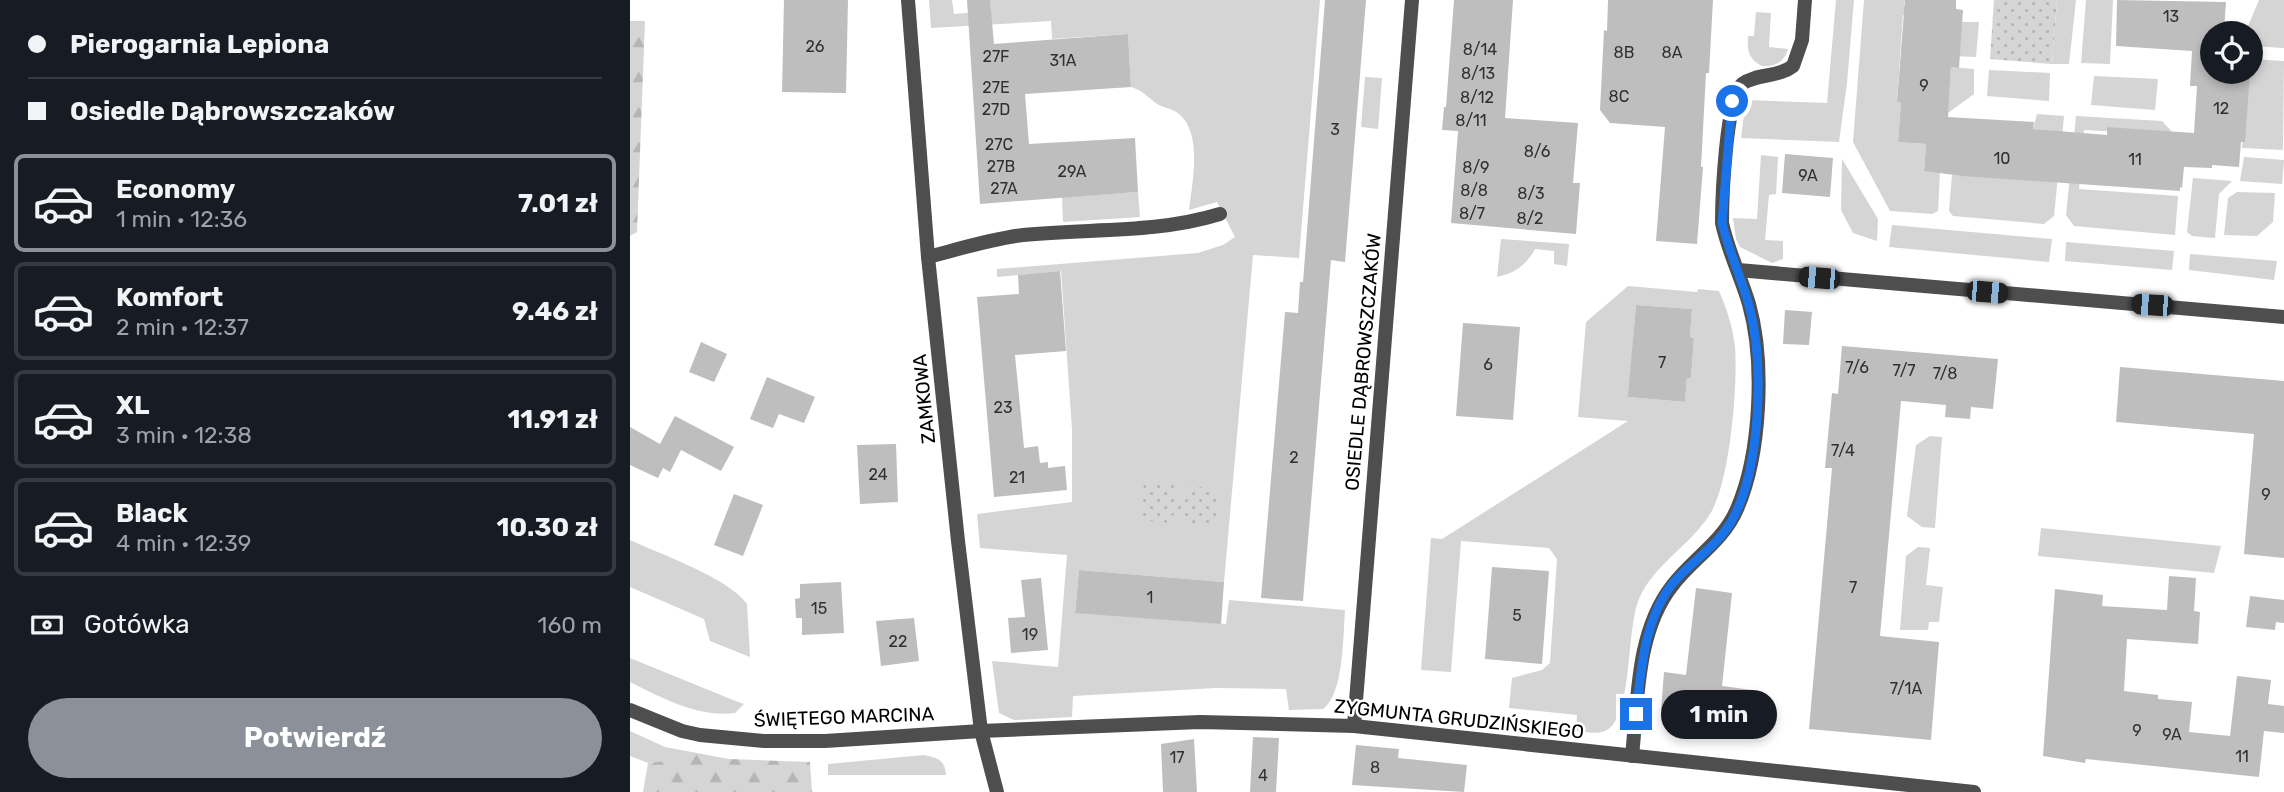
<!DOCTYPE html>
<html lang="pl">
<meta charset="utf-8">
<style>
:root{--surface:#171b24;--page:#20242c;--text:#f1f3f6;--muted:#9ea1a6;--line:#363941;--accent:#8c9099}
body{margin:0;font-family:Rubik,sans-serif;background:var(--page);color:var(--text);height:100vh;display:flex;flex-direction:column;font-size:26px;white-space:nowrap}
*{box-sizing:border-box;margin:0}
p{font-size:23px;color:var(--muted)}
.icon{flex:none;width:38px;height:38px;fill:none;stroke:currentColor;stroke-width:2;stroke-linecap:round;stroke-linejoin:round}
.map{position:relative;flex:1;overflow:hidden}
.sheet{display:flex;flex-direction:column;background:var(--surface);width:630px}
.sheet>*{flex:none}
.hud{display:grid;align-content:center;height:154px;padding:0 28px;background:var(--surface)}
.fabs{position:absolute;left:1570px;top:21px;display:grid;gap:14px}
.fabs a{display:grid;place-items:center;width:63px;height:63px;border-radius:50%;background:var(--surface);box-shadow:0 4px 10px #0003;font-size:35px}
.end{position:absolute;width:32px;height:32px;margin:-16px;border:9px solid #1a73e8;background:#fff;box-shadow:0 0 0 4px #fff}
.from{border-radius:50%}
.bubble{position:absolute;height:49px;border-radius:24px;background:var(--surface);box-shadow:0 4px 10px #0003;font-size:23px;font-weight:700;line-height:49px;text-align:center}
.car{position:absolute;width:21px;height:42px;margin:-21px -10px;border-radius:9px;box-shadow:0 0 5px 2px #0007;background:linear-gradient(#222 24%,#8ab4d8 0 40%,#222 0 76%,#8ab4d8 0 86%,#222 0)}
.hud b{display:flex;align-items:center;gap:24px;height:66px;font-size:26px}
.hud b+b{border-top:2px solid var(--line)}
.hud i{width:18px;height:18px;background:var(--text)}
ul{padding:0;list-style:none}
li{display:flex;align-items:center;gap:21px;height:98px;margin:0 14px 10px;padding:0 14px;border:4px solid var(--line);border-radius:10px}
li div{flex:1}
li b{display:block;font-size:26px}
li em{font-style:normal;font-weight:700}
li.selected{border-color:var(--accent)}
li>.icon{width:63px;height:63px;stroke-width:1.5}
.pay{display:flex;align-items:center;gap:18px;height:77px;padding:0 28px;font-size:26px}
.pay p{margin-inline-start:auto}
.action{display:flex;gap:14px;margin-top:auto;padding:14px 28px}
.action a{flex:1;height:80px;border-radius:42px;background:var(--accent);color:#fff;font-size:28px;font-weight:700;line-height:80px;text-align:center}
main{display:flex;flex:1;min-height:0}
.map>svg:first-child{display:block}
.grass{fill:#d5d5d5;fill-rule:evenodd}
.forest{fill:url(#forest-firs)}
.park{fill:url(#park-dots)}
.building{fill:#bebebe}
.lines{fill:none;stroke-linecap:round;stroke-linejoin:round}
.street{stroke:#4e4e4e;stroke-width:14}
.route{stroke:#1a73e8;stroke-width:9}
.labels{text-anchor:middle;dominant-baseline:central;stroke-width:5;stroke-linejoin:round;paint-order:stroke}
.number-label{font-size:16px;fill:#303030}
.street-label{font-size:19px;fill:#000;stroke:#fff}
</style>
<main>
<section class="sheet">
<div class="hud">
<b><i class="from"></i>Pierogarnia Lepiona</b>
<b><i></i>Osiedle Dąbrowszczaków</b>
</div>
<ul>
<li class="selected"><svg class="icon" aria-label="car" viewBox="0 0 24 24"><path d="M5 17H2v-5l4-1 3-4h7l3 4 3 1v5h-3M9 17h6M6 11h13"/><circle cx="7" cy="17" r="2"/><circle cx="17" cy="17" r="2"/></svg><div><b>Economy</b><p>1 min · 12:36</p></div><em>7.01 zł</em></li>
<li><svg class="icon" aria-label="car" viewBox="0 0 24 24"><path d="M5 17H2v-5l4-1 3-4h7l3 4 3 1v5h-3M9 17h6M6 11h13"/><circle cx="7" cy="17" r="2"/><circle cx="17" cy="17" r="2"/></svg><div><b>Komfort</b><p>2 min · 12:37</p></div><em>9.46 zł</em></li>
<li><svg class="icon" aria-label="car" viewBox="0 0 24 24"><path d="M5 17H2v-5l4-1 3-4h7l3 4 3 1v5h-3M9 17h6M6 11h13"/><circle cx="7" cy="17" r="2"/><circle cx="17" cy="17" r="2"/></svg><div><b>XL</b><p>3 min · 12:38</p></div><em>11.91 zł</em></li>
<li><svg class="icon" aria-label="car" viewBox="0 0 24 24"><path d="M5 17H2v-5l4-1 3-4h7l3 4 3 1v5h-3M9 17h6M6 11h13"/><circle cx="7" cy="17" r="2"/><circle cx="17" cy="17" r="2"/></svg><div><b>Black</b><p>4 min · 12:39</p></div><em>10.30 zł</em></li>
</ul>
<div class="pay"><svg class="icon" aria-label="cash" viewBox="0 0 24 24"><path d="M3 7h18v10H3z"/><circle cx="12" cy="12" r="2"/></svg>Gotówka<p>160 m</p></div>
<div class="action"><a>Potwierdź</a></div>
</section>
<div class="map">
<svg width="1654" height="792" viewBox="0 0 1654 792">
<defs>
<pattern id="forest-firs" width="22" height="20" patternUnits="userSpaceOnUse" patternTransform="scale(1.75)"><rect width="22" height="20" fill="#d5d5d5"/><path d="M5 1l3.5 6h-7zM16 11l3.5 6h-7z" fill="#b5b5b5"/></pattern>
<pattern id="park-dots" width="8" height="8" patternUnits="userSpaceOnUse" patternTransform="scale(1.75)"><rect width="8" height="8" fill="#d5d5d5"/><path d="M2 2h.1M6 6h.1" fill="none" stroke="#b5b5b5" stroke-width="1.8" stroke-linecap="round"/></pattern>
</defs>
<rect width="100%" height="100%" fill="#fff"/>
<g class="grass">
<path d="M299,0H322L324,14L361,11L360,0H690L669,258L623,255L594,582L449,570L445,612L596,624L599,600L715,610C713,635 714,694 693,709L659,710L656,689L586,688L443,696L442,717L384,720L369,713L362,661L428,667L437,555L350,548L347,514L442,502V429L431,271L367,277V269L568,253L593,245L605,237L587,202L559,210C562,184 573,134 549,114C544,109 535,108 529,105C519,99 513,90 501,87L498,34L422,39L421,21L301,28Z"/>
<path d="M1206,0H1224L1217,83L1209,142L1111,138L1116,100L1197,103Z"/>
<path d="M1234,0H1275L1274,5L1278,6L1277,15H1273L1267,101L1271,102L1268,142L1296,144L1294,170L1310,172L1308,211L1302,214L1260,211L1223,142Z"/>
<path d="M1427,0H1446L1439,64H1422Z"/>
<path d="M1456,0H1483L1480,64L1451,63Z"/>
<path d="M1629,0H1654V48L1621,46L1620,33H1615Z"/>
<path d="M1126,12L1141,13L1139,47L1158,49C1154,62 1146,67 1132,66C1118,59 1117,50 1118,36H1124Z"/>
<path d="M1332,22H1349L1346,57L1322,56Z"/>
<path d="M1621,59L1654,61L1653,150L1612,148L1616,72H1620Z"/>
<path d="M1321,67L1344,69V94L1318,113Z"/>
<path d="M1359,70L1420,73L1419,101L1357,96Z"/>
<path d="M1464,76L1528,79L1525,110L1461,105Z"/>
<path d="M735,77L752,78L748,129L731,127Z"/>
<path d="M1407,114L1434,116L1424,216L1414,224L1323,216L1319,211L1322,175L1389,179L1424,131L1403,129Z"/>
<path d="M1446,116L1532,121L1545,135L1454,130L1449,189L1548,196L1545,235L1444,226L1436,215Z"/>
<path d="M1131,155L1148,157L1146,194L1139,195L1135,240L1153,241V259L1142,263L1110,247L1106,239L1103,218L1127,219Z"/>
<path d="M1614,157L1654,160L1652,184L1610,181Z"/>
<path d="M1212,159L1248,219L1247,241L1223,233L1211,210Z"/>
<path d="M1563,178L1602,181L1589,194L1585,238L1562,236L1557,232Z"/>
<path d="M508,192L510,217L433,222L432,197Z"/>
<path d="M1607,192L1645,193L1643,222L1627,236L1594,235L1598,198Z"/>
<path d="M1262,225L1422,239L1419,262L1259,247Z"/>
<path d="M871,239L939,244L937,266L924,264V251L905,249C896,265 886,273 867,277Z"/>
<path d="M1436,242L1544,251L1542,270L1435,261Z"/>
<path d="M1560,254L1647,261L1644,280L1559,270Z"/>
<path d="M998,286L1067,292L1068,289L1089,291C1097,309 1103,328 1105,347C1108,384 1100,483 1080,514C1061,545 1024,564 1009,599C996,629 1003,715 977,730C968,735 956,732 946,731L947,715L879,708L882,678L912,670L920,663L927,559L919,548L831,541L821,672L791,670L801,538L812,539L998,421L948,417L956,322ZM1006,305L1062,309L1060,337L1064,338L1061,378H1057L1055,402L999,397Z"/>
<path d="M1300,436L1312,437L1305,528L1292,527L1277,516L1286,445Z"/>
<path d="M1411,528L1591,546L1584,573L1408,556Z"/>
<path d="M0,540C30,554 99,578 117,604L120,657L80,641L74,619L0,587Z"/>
<path d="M1288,547L1300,548L1296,585L1313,587L1309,622H1299L1298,630H1270L1276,556Z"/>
<path d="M0,658L103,700L114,704L105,713C69,718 32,698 0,682Z"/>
<path d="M0,731L35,747V761L18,763L0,756Z"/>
<path d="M294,755C308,758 315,760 316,775H198V764Z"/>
</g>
<g class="forest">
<path d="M0,21H15L7,232L0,236Z"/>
<path d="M35,747L99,759L180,762L182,792H13L18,763L34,761Z"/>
</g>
<g class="park">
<path d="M1364,0H1427L1422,64L1360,59Z"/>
<path d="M514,483L545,485L544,495L556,496L558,486L589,489L585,527L554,524V516L542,515L541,523L510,520Z"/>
</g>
<g class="building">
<path d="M154,0H218L216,93L152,92Z"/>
<path d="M337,0H360L364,44L498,34L501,87L395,94L399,144L505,138L508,192L350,204Z"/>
<path d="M695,0H736L715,262L701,260L673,601L631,598L655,312L668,313L670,282H673Z"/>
<path d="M824,0H883L875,118L948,123L943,183H950L946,234L821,223L828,131L812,130L814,107H816Z"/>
<path d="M978,0H1083L1079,73H1076L1071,167H1073L1067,244L1026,241L1035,127L980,123L970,110L974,30L977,31Z"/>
<path d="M1275,0H1326V9L1333,10L1329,68L1321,67L1318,117L1404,122L1403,129L1477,135V127L1564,133L1567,86H1560L1562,51L1486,46L1487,0L1596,2L1594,30L1598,31V33H1582V72H1620L1615,142H1611L1609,167L1582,165V168L1554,167L1552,188L1550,187V191L1332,176L1294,171L1296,144L1268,142L1271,102H1267Z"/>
<path d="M1155,154L1203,158L1200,197L1152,193Z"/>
<path d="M430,271L436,351L385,355L394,448L408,446L410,463L418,462V468L435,466L437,490L364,497L347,297L389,294L388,275Z"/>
<path d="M1006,305L1062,309L1060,337L1064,338L1061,378H1057L1055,402L998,397Z"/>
<path d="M1155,310L1182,312L1179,345L1153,344Z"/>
<path d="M833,323L890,327L883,420L826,416Z"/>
<path d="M71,342L97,354L84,382L59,372Z"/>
<path d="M1212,346L1368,359L1363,409L1341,407L1340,419L1315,417L1316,405L1271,401L1250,636L1309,642L1301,740L1179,729L1202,468H1195L1202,393L1208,394Z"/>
<path d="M1490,367L1654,381V558L1614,554L1624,434L1486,422Z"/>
<path d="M137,377L185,397L174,423L149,414L143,428L120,419Z"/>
<path d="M45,416L104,447L91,471L51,450L40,472L33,468L28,478L0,465V427L30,444Z"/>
<path d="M266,444L268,502L230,504L227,445Z"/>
<path d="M104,494L133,505L113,556L84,545Z"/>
<path d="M862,567L919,571L912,664L855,659Z"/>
<path d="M449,570L594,582L591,624L445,613Z"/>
<path d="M1539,576L1566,578L1564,611L1570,612L1568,644L1497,639L1494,691L1528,695V699L1562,702L1559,732L1600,736L1607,676L1641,680L1638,704L1654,706V733L1634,731L1629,777L1456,759L1455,763L1413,756L1425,589L1473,595L1472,606L1537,610Z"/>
<path d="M411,578L418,650L381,653L378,618L395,617L391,580Z"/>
<path d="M211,582L214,633L172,635V618H166L165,599L170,598V584Z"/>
<path d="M1066,588L1102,593L1092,686L1122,690L1119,722L1031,710L1034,672L1056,675Z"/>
<path d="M1620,596L1654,600V623L1646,622L1645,630L1616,627Z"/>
<path d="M284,618L289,661L251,666L246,621Z"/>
<path d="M623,737L649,738L646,792H620Z"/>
<path d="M564,739L567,792H533L531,744Z"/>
<path d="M726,745L769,749L768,758L837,765L834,792L722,785Z"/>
</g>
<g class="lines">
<g class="street">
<path d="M278,0L298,257L328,541L351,731L367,792"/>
<path d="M298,257C329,249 361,239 393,235C460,228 524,234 590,214"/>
<path d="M1108,270L1654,317"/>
<path d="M0,710L52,731L70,735L134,741H195L351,731L570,722L724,726L1344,792"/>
<path d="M724,726L782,0"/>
<path d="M1002,756C1008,701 1006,632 1042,586C1062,559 1093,542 1107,509C1131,454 1135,361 1119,304C1111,277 1098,251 1092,223C1092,199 1096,96 1112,84C1127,73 1148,78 1163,66L1172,40L1175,0"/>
</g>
</g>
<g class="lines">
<path class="route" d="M1006,714C1011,671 1014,619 1043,583C1061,562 1087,546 1101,522C1131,470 1134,366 1120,309C1112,279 1099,252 1092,223L1102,101"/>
</g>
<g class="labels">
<g class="number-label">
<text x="1541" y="16">13</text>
<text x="185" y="46">26</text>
<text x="850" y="49">8/14</text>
<text x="994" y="52">8B</text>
<text x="1042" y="52">8A</text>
<text x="366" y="56">27F</text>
<text x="433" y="60">31A</text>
<text x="848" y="73">8/13</text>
<text x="1294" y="85">9</text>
<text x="366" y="87">27E</text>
<text x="989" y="96">8C</text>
<text x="847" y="97">8/12</text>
<text x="1591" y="108">12</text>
<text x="366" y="109">27D</text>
<text x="841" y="120">8/11</text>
<text x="705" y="129">3</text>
<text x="369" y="144">27C</text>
<text x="907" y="151">8/6</text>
<text x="1372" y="158">10</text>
<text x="1505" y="159">11</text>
<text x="371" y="166">27B</text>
<text x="846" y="167">8/9</text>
<text x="442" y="171">29A</text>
<text x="1178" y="175">9A</text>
<text x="374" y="188">27A</text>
<text x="844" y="190">8/8</text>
<text x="901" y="193">8/3</text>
<text x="842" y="213">8/7</text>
<text x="900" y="218">8/2</text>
<text x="1032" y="362">7</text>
<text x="858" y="364">6</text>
<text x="1227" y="367">7/6</text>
<text x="1274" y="370">7/7</text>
<text x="1315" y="373">7/8</text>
<text x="373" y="407">23</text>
<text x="1213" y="450">7/4</text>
<text x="664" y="457">2</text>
<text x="248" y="474">24</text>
<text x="387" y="477">21</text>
<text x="1636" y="494">9</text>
<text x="1223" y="587">7</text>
<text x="520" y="597">1</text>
<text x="189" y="608">15</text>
<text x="887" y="615">5</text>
<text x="400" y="634">19</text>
<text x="268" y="641">22</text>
<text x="1276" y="688">7/1A</text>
<text x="1507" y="730">9</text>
<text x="1542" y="734">9A</text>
<text x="1612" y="756">11</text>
<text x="547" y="757">17</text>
<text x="745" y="767">8</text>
<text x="633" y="775">4</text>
</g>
<g class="street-label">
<text transform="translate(733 362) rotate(-85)">OSIEDLE DĄBROWSZCZAKÓW</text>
<text transform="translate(294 399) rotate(-96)">ZAMKOWA</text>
<text transform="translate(214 717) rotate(-2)">ŚWIĘTEGO MARCINA</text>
<text transform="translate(829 719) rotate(6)">ZYGMUNTA GRUDZIŃSKIEGO</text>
</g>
</g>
</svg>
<div class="fabs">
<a><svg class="icon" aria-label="locate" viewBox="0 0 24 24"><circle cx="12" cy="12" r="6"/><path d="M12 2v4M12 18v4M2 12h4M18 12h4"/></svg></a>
</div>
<i class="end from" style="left:1102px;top:101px"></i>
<i class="end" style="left:1006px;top:714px"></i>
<div class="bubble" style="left:1031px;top:690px;width:116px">1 min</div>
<i class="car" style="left:1189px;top:278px;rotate:275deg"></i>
<i class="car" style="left:1357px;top:292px;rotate:95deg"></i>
<i class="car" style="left:1522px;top:305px;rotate:274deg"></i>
</div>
</main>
